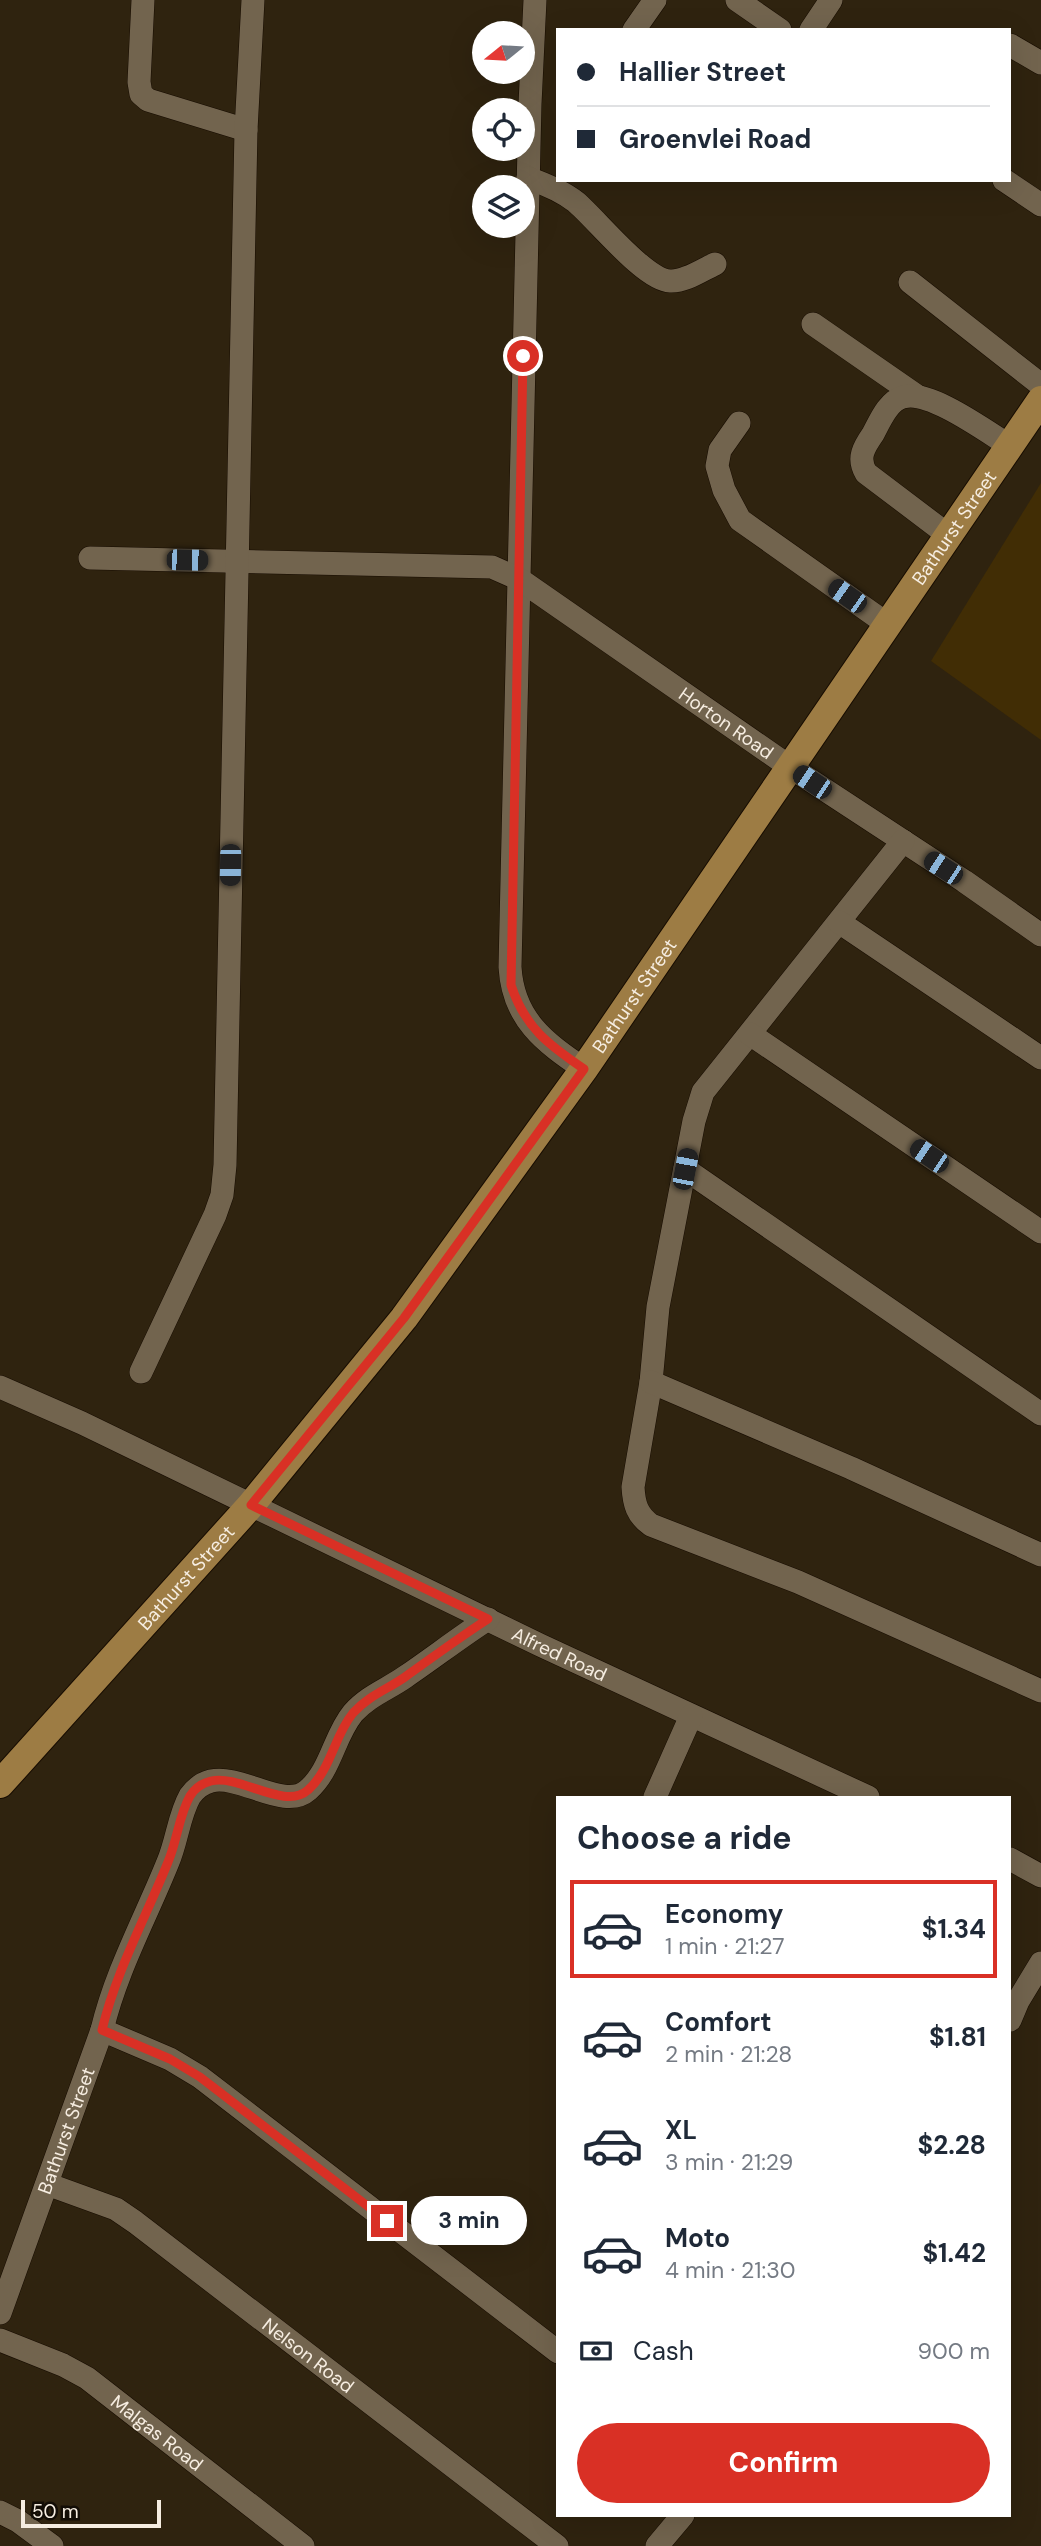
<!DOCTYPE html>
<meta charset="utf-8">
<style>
:root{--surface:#fff;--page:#f6f6f7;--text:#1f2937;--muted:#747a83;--line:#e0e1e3;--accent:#d93025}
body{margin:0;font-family:"DM Sans",sans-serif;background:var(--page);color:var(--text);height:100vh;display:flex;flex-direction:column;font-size:26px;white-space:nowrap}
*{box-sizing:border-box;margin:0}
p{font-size:23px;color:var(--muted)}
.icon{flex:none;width:38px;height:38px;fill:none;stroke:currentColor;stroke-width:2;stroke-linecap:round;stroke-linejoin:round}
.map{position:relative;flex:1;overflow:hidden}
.side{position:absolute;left:556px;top:1796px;width:455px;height:721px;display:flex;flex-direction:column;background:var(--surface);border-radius:0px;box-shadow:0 7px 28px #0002}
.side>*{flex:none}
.banner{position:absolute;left:556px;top:28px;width:455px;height:154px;border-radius:0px;box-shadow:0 7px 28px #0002;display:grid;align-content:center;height:154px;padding:0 21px;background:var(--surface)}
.needle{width:46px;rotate:252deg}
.fabs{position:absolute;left:472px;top:21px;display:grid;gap:14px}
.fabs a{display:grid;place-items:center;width:63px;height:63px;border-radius:50%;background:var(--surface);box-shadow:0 7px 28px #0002;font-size:35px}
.scale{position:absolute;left:21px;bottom:18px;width:140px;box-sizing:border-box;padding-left:7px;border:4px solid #f6ede1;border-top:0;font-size:19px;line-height:24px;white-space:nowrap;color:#f6ede1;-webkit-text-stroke:5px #130d06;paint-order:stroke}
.end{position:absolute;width:32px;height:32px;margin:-16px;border:9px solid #d93025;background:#fff;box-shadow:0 0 0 4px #fff}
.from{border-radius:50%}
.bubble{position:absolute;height:49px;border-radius:24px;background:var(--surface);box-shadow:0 7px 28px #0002;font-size:23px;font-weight:700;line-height:49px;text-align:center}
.car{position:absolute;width:21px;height:42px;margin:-21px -10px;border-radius:9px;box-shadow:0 0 5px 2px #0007;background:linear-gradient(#222 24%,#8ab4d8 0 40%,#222 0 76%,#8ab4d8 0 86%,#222 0)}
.banner b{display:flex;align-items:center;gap:24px;height:66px;font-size:26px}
.banner b+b{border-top:2px solid var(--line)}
.banner i{width:18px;height:18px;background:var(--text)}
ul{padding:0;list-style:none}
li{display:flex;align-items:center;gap:21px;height:98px;margin:0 14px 10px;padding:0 7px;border:4px solid transparent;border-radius:0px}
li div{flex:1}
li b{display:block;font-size:26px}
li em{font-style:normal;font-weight:700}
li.active{border-color:var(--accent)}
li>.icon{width:63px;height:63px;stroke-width:1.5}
h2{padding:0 21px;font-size:32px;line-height:84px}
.pay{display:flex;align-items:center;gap:18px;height:77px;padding:0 21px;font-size:26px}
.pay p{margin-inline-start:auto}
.cta{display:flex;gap:14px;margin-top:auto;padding:14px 21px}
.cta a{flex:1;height:80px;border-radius:42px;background:var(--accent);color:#fff;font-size:28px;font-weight:700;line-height:80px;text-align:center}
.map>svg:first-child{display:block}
.green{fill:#412d05}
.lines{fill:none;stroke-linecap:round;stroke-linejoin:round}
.minor-casing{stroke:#170c00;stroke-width:24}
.major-casing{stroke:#170c00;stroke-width:30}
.minor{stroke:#72644e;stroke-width:23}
.major{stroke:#9d7c44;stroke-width:28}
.route{stroke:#d93025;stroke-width:9}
.labels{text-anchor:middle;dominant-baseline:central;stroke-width:5;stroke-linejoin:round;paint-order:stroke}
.street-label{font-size:19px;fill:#f6ede1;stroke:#130d06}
</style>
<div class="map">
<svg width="1041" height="2546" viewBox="0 0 1041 2546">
<rect width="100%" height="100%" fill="#2f230f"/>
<path class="green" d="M1041,483V740L931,661Z"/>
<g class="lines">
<g class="minor-casing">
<g id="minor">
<path d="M143,0L139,82L141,94L148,100L246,130"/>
<path d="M535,0L530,104L510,967C513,1019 544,1042 584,1069"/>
<path d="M737,0L780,30"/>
<path d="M634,30L655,0"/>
<path d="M811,30L831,0"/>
<path d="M1010,45L1041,63"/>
<path d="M528,178C545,184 562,191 576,202C597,220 645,280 670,281C685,282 702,270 715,264"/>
<path d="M1004,180L1041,205"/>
<path d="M910,282L1041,385"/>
<path d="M813,324L917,396"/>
<path d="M739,423L720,450L717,466L724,490L740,520L887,624"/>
<path d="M948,535L866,473C857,458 864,447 873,434C880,421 888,401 903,397C929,389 987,432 1010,446"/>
<path id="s1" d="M90,558L492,567L519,579L790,767L964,881L1041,935"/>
<path d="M903,841L703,1092L694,1121L658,1307L651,1382L633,1487C634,1504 637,1515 651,1525L798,1582L1041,1691"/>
<path d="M839,922L1041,1058"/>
<path d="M750,1034L1041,1232"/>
<path d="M685,1169L1041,1414"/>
<path d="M141,1372L215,1215L222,1195L225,1165L246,130L253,0"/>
<path d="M651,1382L851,1468L1041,1555"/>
<path id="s2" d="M0,1387L82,1423L540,1645L868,1797"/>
<path d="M655,1797L691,1716"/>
<path d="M1010,1859L1041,1876"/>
<path d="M1010,2020L1018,2001L1041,1963"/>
<path d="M102,2030L170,2059L200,2077L558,2352"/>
<path id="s3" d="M47,2184L116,2209L135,2222L557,2546"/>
<path id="s4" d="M0,2313L102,2030C116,1971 146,1917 168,1862C177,1841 179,1815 190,1796C195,1789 203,1783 211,1781C241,1774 285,1811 308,1790C331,1770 334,1736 353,1713C368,1696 388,1689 405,1677C433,1658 460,1637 488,1619"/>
<path id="s5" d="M0,2340L63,2365L87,2378L303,2546"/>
<path d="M0,2512L18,2521L52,2546"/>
<path d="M657,2546L683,2515"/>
</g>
</g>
<g class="major-casing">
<g id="major">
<path id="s6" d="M0,1784L251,1505L404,1318L584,1069L1041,400"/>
</g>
</g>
<use href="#minor" class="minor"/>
<use href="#major" class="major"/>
</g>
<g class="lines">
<path class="route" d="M387,2221L200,2077L170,2059L102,2030C116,1971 146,1917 168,1862C177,1841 179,1815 190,1796C195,1788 203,1783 211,1781C240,1774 285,1811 308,1790C331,1770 334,1736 353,1713C368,1696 388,1689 405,1677C433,1657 460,1637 488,1619L251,1505L404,1318L584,1069C549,1045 525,1028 511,985L523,356"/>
</g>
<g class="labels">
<g class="street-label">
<text stroke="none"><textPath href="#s6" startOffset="1580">Bathurst Street</textPath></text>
<text stroke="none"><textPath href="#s1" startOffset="684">Horton Road</textPath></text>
<text stroke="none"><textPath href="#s6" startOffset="1013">Bathurst Street</textPath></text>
<text stroke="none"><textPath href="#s6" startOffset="278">Bathurst Street</textPath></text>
<text stroke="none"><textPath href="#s2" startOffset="620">Alfred Road</textPath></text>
<text stroke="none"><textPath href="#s4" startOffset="194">Bathurst Street</textPath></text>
<text stroke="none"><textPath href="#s3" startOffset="315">Nelson Road</textPath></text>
<text stroke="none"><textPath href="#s5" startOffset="184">Malgas Road</textPath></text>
</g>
</g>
</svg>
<div class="fabs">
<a><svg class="needle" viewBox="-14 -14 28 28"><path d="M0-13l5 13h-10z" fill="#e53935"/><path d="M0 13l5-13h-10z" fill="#747a83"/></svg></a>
<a><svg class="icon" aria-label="locate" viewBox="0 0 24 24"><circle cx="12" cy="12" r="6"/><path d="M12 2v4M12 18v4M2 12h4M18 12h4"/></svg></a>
<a><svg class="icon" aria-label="layers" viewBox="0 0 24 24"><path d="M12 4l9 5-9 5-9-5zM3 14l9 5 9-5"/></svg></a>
</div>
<div class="scale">50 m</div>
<i class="end from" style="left:523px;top:356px"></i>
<i class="end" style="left:387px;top:2221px"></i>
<div class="bubble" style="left:411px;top:2196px;width:116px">3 min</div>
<i class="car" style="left:187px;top:560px;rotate:91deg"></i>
<i class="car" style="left:847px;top:596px;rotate:305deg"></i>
<i class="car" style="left:812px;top:782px;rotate:304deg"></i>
<i class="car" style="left:230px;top:865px;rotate:181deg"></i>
<i class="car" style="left:943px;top:868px;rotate:303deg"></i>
<i class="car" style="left:929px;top:1156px;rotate:304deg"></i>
<i class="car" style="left:685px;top:1169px;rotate:11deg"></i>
<div class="banner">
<b><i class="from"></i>Hallier Street</b>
<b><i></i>Groenvlei Road</b>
</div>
<section class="side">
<h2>Choose a ride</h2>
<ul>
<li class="active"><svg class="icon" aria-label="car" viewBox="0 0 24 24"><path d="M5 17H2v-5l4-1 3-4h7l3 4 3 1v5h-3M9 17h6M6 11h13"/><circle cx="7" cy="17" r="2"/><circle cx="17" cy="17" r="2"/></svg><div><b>Economy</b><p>1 min · 21:27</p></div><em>$1.34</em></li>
<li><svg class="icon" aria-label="car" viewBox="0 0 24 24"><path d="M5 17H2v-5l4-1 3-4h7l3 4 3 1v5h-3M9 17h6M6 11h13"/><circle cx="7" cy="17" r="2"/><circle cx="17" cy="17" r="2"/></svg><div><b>Comfort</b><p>2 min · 21:28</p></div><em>$1.81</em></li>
<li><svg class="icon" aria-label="car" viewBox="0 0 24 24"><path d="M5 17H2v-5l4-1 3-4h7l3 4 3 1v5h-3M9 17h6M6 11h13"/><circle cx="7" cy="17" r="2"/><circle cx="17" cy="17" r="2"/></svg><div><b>XL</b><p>3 min · 21:29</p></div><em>$2.28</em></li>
<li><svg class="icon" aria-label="car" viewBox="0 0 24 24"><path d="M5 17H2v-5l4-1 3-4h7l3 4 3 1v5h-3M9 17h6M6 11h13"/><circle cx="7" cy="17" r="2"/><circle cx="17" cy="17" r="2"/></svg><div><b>Moto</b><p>4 min · 21:30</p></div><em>$1.42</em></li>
</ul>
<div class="pay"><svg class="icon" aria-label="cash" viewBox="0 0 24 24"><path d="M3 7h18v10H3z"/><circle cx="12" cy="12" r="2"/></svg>Cash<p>900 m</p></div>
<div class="cta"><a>Confirm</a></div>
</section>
</div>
